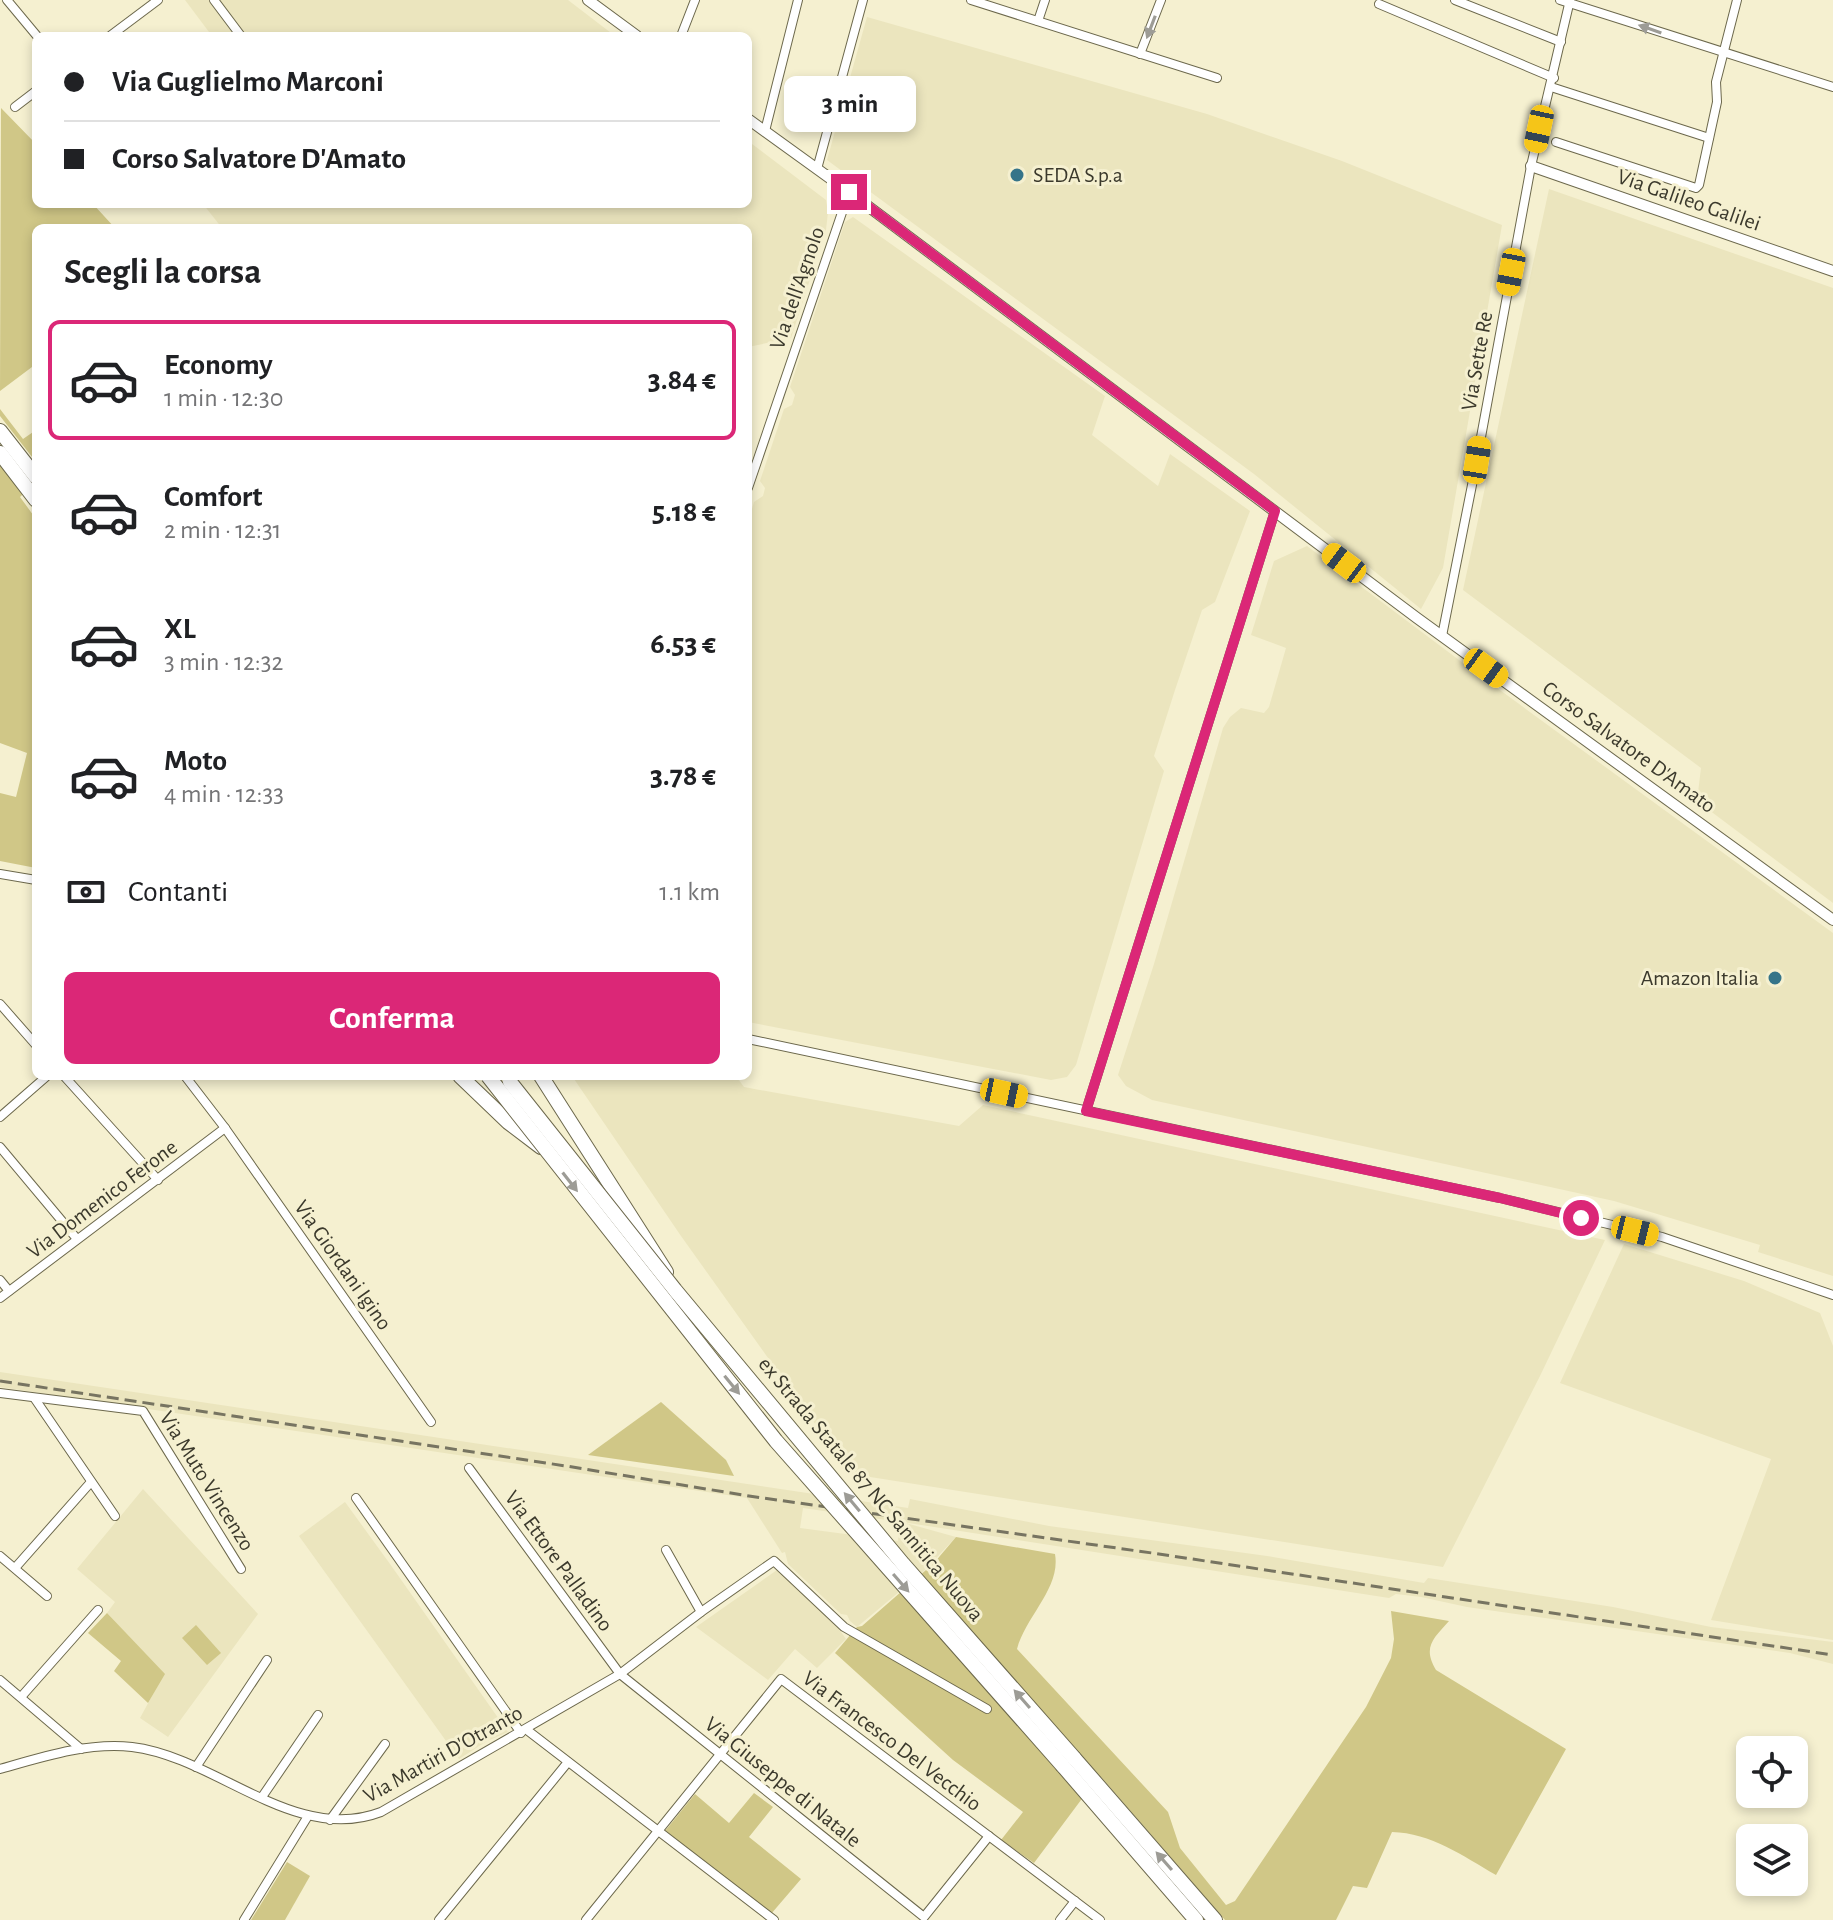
<!DOCTYPE html>
<html lang="it">
<meta charset="utf-8">
<style>
:root{--surface:#fff;--page:#f2f2f2;--text:#202124;--muted:#757577;--line:#e0e0e0;--accent:#db2777}
body{margin:0;font-family:"Alegreya Sans",sans-serif;background:var(--page);color:var(--text);height:100vh;display:flex;flex-direction:column;font-size:30px;white-space:nowrap}
*{box-sizing:border-box;margin:0}
p{font-size:26px;color:var(--muted)}
.icon{flex:none;width:44px;height:44px;fill:none;stroke:currentColor;stroke-width:2;stroke-linecap:round;stroke-linejoin:round}
.map{position:relative;flex:1;overflow:hidden}
.sheet{position:absolute;left:32px;top:224px;width:720px;height:856px;display:flex;flex-direction:column;background:var(--surface);border-radius:12px;box-shadow:0 4px 12px #0003}
.sheet>*{flex:none}
.guide{position:absolute;left:32px;top:32px;width:720px;height:176px;border-radius:12px;box-shadow:0 4px 12px #0003;display:grid;align-content:center;height:176px;padding:0 32px;background:var(--surface)}
.controls{position:absolute;left:1736px;top:1736px;display:grid;gap:16px}
.controls a{display:grid;place-items:center;width:72px;height:72px;border-radius:12px;background:var(--surface);box-shadow:0 4px 12px #0003;font-size:40px}
.end{position:absolute;width:36px;height:36px;margin:-18px;border:10px solid #db2777;background:#fff;box-shadow:0 0 0 4px #fff}
.from{border-radius:50%}
.bubble{position:absolute;height:56px;border-radius:12px;background:var(--surface);box-shadow:0 4px 12px #0003;font-size:26px;font-weight:700;line-height:56px;text-align:center}
.car{position:absolute;width:24px;height:48px;margin:-24px -12px;border-radius:10px;box-shadow:0 0 6px 2px #0007;background:linear-gradient(#f5c518 24%,#345 0 40%,#f5c518 0 76%,#345 0 86%,#f5c518 0)}
.guide b{display:flex;align-items:center;gap:28px;height:76px;font-size:30px}
.guide b+b{border-top:2px solid var(--line)}
.guide i{width:20px;height:20px;background:var(--text)}
ul{padding:0;list-style:none}
li{display:flex;align-items:center;gap:24px;height:120px;margin:0 16px 12px;padding:0 16px;border:4px solid transparent;border-radius:12px}
li div{flex:1}
li b{display:block;font-size:30px}
li em{font-style:normal;font-weight:700}
li.current{border-color:var(--accent)}
li>.icon{width:72px;height:72px;stroke-width:1.5}
h2{padding:0 32px;font-size:36px;line-height:96px}
.pay{display:flex;align-items:center;gap:20px;height:88px;padding:0 32px;font-size:30px}
.pay p{margin-inline-start:auto}
.primary-button{display:flex;gap:16px;margin-top:auto;padding:16px 32px}
.primary-button a{flex:1;height:92px;border-radius:12px;background:var(--accent);color:#fff;font-size:32px;font-weight:700;line-height:92px;text-align:center}
.map>svg:first-child{display:block}
.built{fill:#ebe5be;fill-rule:evenodd}
.green{fill:#d0c787}
.lines{fill:none;stroke-linecap:round;stroke-linejoin:round}
.minor-casing{stroke:#6c684c;stroke-width:10}
.tertiary-casing{stroke:#6c684c;stroke-width:12}
.trunk-casing{stroke:#6c684c;stroke-width:16}
.minor{stroke:#fff;stroke-width:8}
.tertiary{stroke:#fff;stroke-width:10}
.trunk{stroke:#fff;stroke-width:14}
.rail{stroke:#777461;stroke-width:3;stroke-dasharray:12 6;stroke-linecap:butt}
.trunk-bridge-casing{stroke:#6c684c;stroke-width:16;stroke-linecap:butt}
.trunk-bridge{stroke:#fff;stroke-width:14}
.oneway{fill:#9d9c96}
.route{stroke:#db2777;stroke-width:10}
.poi-dot{fill:#357489;stroke:#f5f0d0;stroke-width:3}
.labels{text-anchor:middle;dominant-baseline:central;stroke-width:6;stroke-linejoin:round;paint-order:stroke}
.poi-label{font-size:22px;fill:#3b392c;stroke:#f5f0d0;text-anchor:start}
.street-label{font-size:22px;fill:#3b392c;stroke:#f5f0d0}
</style>
<div class="map">
<svg width="1833" height="1920" viewBox="0 0 1833 1920">
<rect width="100%" height="100%" fill="#f5f0d0"/>
<g class="built">
<path d="M185,0H568L615,36H212Z"/>
<path d="M867,17L1207,114L1342,161L1502,225L1443,568L1421,609L1254,474L827,160Z"/>
<path d="M748,141L826,200L828,212L826,230L791,338L748,347V228H222L203,204H748Z"/>
<path d="M1549,189L1833,288V903L1697,801L1701,768L1463,590Z"/>
<path d="M853,217L1105,396L1092,435L1158,486L1170,454L1250,511L1215,602L1202,610L1175,690L1154,756L1164,771L1076,1065L1067,1077L1051,1080L748,1022V522L754,502L763,496L765,488L760,481L784,409L792,405L795,395L790,387L845,222Z"/>
<path d="M1307,546L1471,669L1833,933V1276L1758,1252L1760,1245L1614,1201L1152,1100L1126,1086L1118,1075L1154,964L1223,728L1230,717L1241,708L1264,713L1269,707L1286,648L1251,635L1274,561Z"/>
<path d="M572,1076H736L744,1087L959,1126L983,1105L1605,1240L1540,1376L1443,1567L851,1474L681,1236Z"/>
<path d="M1624,1244L1744,1281L1820,1313L1833,1346V1640L1711,1620L1771,1459L1560,1383Z"/>
<path d="M0,1372L908,1508L910,1499L1049,1526L1267,1556L1424,1583L1428,1578L1613,1607L1711,1627L1833,1642V1664L1790,1653L1467,1607L1421,1597L1396,1594L1389,1598L902,1522L956,1537L923,1572L857,1627L850,1621L847,1615L841,1614L788,1564L785,1552L782,1553L747,1498L0,1387ZM803,1508L900,1522L898,1541L800,1528Z"/>
<path d="M143,1489L258,1614L168,1737L140,1718L164,1674L107,1613L115,1602L77,1569Z"/>
<path d="M345,1502L390,1564L508,1732L487,1741L459,1759L299,1536Z"/>
<path d="M777,1570L836,1625L846,1639L817,1668L795,1649L768,1680L696,1627Z"/>
</g>
<g class="green">
<path d="M1,108L36,144V204H93L115,228H36V364L0,391Z"/>
<path d="M0,409L23,439L36,430V462L0,416Z"/>
<path d="M0,464L23,494L20,497L36,519V868L0,861V793L16,797L27,753L0,743Z"/>
<path d="M661,1402L726,1460L734,1476L588,1455Z"/>
<path d="M956,1537L1055,1554C1061,1588 1026,1616 1017,1649L1168,1812L1180,1848L1226,1905L1235,1901L1366,1707L1391,1658L1394,1639L1391,1611L1449,1621C1434,1638 1422,1647 1436,1670L1566,1749L1496,1875C1463,1856 1431,1833 1392,1832L1367,1888L1353,1886L1336,1920H1225L1101,1777L1081,1800L1034,1863L1001,1840L1023,1812L953,1760L835,1653L857,1627L862,1626L934,1563Z"/>
<path d="M107,1613L165,1674L148,1703L114,1671L121,1661L88,1633Z"/>
<path d="M196,1625L221,1653L207,1665L182,1638Z"/>
<path d="M754,1793L773,1807L749,1837L801,1879L771,1914L665,1831L695,1794L729,1823Z"/>
<path d="M287,1862L310,1876L285,1920H251Z"/>
</g>
<g class="lines">
<g class="minor-casing">
<g id="minor">
<path d="M7,0L37,36"/>
<path d="M214,0L241,36"/>
<path d="M971,0L1217,78"/>
<path d="M1455,0L1561,42"/>
<path d="M1560,0L1833,87"/>
<path d="M1379,4L1554,78"/>
<path d="M1038,21L1045,0"/>
<path d="M110,36L158,0"/>
<path d="M681,36L695,0"/>
<path d="M1140,54L1161,0"/>
<path d="M1551,87L1709,138"/>
<path d="M15,107L36,91"/>
<path d="M765,131L798,0"/>
<path d="M1556,142L1696,188L1699,185L1717,102L1716,82L1737,0"/>
<path d="M817,169L863,0"/>
<path d="M748,488L849,192"/>
<path d="M1442,636L1474,475L1531,166L1570,0"/>
<path d="M0,874L36,880"/>
<path d="M0,1004L36,1045"/>
<path d="M748,1039L1500,1198L1662,1237L1833,1295"/>
<path d="M64,1076L158,1180"/>
<path d="M185,1076L225,1128L431,1422"/>
<path d="M1086,1111L1275,511"/>
<path d="M0,1117L47,1076"/>
<path d="M0,1147L77,1239"/>
<path d="M0,1280L9,1291"/>
<path d="M0,1298L225,1128"/>
<path d="M0,1393L143,1411L241,1569"/>
<path d="M35,1399L115,1516"/>
<path d="M469,1468L620,1674L924,1917L989,1836"/>
<path d="M356,1498L521,1733"/>
<path d="M666,1550L701,1612"/>
<path d="M0,1556L47,1596"/>
<path d="M15,1568L91,1482"/>
<path d="M0,1680L81,1749"/>
<path d="M21,1697L98,1610"/>
<path d="M527,1730L774,1920"/>
<path d="M196,1767L267,1660"/>
<path d="M0,1769C42,1757 88,1742 132,1747C216,1757 295,1845 381,1812L620,1674L701,1612L774,1561L844,1627L987,1709"/>
<path d="M262,1797L318,1715"/>
<path d="M330,1820L385,1744"/>
<path d="M244,1920L308,1816"/>
<path d="M439,1920L568,1762"/>
<path d="M586,1920L781,1679L1100,1920"/>
<path d="M1060,1920L1075,1901"/>
</g>
</g>
<g class="tertiary-casing">
<g id="tertiary">
<path d="M588,0L637,36"/>
<path d="M748,119L849,192L1417,618L1833,920"/>
<path d="M1531,166L1833,271"/>
</g>
</g>
<g class="trunk-casing">
<g id="trunk">
<path d="M0,431L36,477"/>
<path d="M0,453L36,500"/>
<path d="M460,1076L508,1122L541,1147"/>
<path d="M541,1076L666,1272"/>
<path d="M1074,1758L1215,1920"/>
<path d="M1063,1766L1196,1920"/>
</g>
</g>
<use href="#minor" class="minor"/>
<use href="#tertiary" class="tertiary"/>
<use href="#trunk" class="trunk"/>
<path class="rail" d="M0,1381L566,1466L749,1496L1152,1553L1833,1655"/>
<g class="trunk-bridge-casing">
<g id="trunk-bridge">
<path d="M488,1076L776,1441L1063,1766"/>
<path d="M510,1082L675,1290L903,1564L1074,1758"/>
</g>
</g>
<use href="#trunk-bridge" class="trunk-bridge"/>
</g>
<defs><path id="oneway-solid" d="M-6-.8H1V-3.2L6.5 0L1 3.2V.8H-6Z" transform="scale(2)"/></defs>
<g class="oneway">
<use href="#oneway-solid" transform="translate(1151 27) rotate(111)"/>
<use href="#oneway-solid" transform="translate(1650 29) rotate(-161)"/>
<use href="#oneway-solid" transform="translate(570 1182) rotate(52)"/>
<use href="#oneway-solid" transform="translate(732 1385) rotate(51)"/>
<use href="#oneway-solid" transform="translate(852 1502) rotate(-130)"/>
<use href="#oneway-solid" transform="translate(901 1583) rotate(49)"/>
<use href="#oneway-solid" transform="translate(1022 1699) rotate(-131)"/>
<use href="#oneway-solid" transform="translate(1164 1861) rotate(-131)"/>
</g>
<g class="lines">
<path class="route" d="M849,192L1275,511L1086,1111L1500,1198L1581,1218"/>
</g>
<g class="poi-dot">
<circle cx="1017" cy="175" r="8"/>
<circle cx="1775" cy="978" r="8"/>
</g>
<g class="labels">
<g class="poi-label">
<text x="1033" y="175">SEDA S.p.a</text>
<text x="1759" y="978" text-anchor="end">Amazon Italia</text>
</g>
<g class="street-label">
<text transform="translate(1689 200) rotate(19)">Via Galileo Galilei</text>
<text transform="translate(797 288) rotate(-71)">Via dell'Agnolo</text>
<text transform="translate(1477 361) rotate(-80)">Via Sette Re</text>
<text transform="translate(1629 747) rotate(36)">Corso Salvatore D'Amato</text>
<text transform="translate(102 1199) rotate(-37)">Via Domenico Ferone</text>
<text transform="translate(343 1265) rotate(55)">Via Giordani Igino</text>
<text transform="translate(207 1481) rotate(58)">Via Muto Vincenzo</text>
<text transform="translate(871 1489) rotate(50)">ex Strada Statale 87 NC Sannitica Nuova</text>
<text transform="translate(559 1561) rotate(54)">Via Ettore Palladino</text>
<text transform="translate(892 1741) rotate(37)">Via Francesco Del Vecchio</text>
<text transform="translate(443 1754) rotate(-29)">Via Martiri D'Otranto</text>
<text transform="translate(783 1782) rotate(39)">Via Giuseppe di Natale</text>
</g>
</g>
</svg>
<div class="controls">
<a><svg class="icon" aria-label="locate" viewBox="0 0 24 24"><circle cx="12" cy="12" r="6"/><path d="M12 2v4M12 18v4M2 12h4M18 12h4"/></svg></a>
<a><svg class="icon" aria-label="layers" viewBox="0 0 24 24"><path d="M12 4l9 5-9 5-9-5zM3 14l9 5 9-5"/></svg></a>
</div>
<i class="end from" style="left:1581px;top:1218px"></i>
<i class="end" style="left:849px;top:192px"></i>
<div class="bubble" style="left:784px;top:76px;width:132px">3 min</div>
<i class="car" style="left:1539px;top:129px;rotate:192deg"></i>
<i class="car" style="left:1511px;top:272px;rotate:191deg"></i>
<i class="car" style="left:1477px;top:460px;rotate:9deg"></i>
<i class="car" style="left:1344px;top:563px;rotate:307deg"></i>
<i class="car" style="left:1486px;top:668px;rotate:126deg"></i>
<i class="car" style="left:1004px;top:1093px;rotate:102deg"></i>
<i class="car" style="left:1635px;top:1231px;rotate:104deg"></i>
<div class="guide">
<b><i class="from"></i>Via Guglielmo Marconi</b>
<b><i></i>Corso Salvatore D'Amato</b>
</div>
<section class="sheet">
<h2>Scegli la corsa</h2>
<ul>
<li class="current"><svg class="icon" aria-label="car" viewBox="0 0 24 24"><path d="M5 17H2v-5l4-1 3-4h7l3 4 3 1v5h-3M9 17h6M6 11h13"/><circle cx="7" cy="17" r="2"/><circle cx="17" cy="17" r="2"/></svg><div><b>Economy</b><p>1 min · 12:30</p></div><em>3.84 €</em></li>
<li><svg class="icon" aria-label="car" viewBox="0 0 24 24"><path d="M5 17H2v-5l4-1 3-4h7l3 4 3 1v5h-3M9 17h6M6 11h13"/><circle cx="7" cy="17" r="2"/><circle cx="17" cy="17" r="2"/></svg><div><b>Comfort</b><p>2 min · 12:31</p></div><em>5.18 €</em></li>
<li><svg class="icon" aria-label="car" viewBox="0 0 24 24"><path d="M5 17H2v-5l4-1 3-4h7l3 4 3 1v5h-3M9 17h6M6 11h13"/><circle cx="7" cy="17" r="2"/><circle cx="17" cy="17" r="2"/></svg><div><b>XL</b><p>3 min · 12:32</p></div><em>6.53 €</em></li>
<li><svg class="icon" aria-label="car" viewBox="0 0 24 24"><path d="M5 17H2v-5l4-1 3-4h7l3 4 3 1v5h-3M9 17h6M6 11h13"/><circle cx="7" cy="17" r="2"/><circle cx="17" cy="17" r="2"/></svg><div><b>Moto</b><p>4 min · 12:33</p></div><em>3.78 €</em></li>
</ul>
<div class="pay"><svg class="icon" aria-label="cash" viewBox="0 0 24 24"><path d="M3 7h18v10H3z"/><circle cx="12" cy="12" r="2"/></svg>Contanti<p>1.1 km</p></div>
<div class="primary-button"><a>Conferma</a></div>
</section>
</div>
